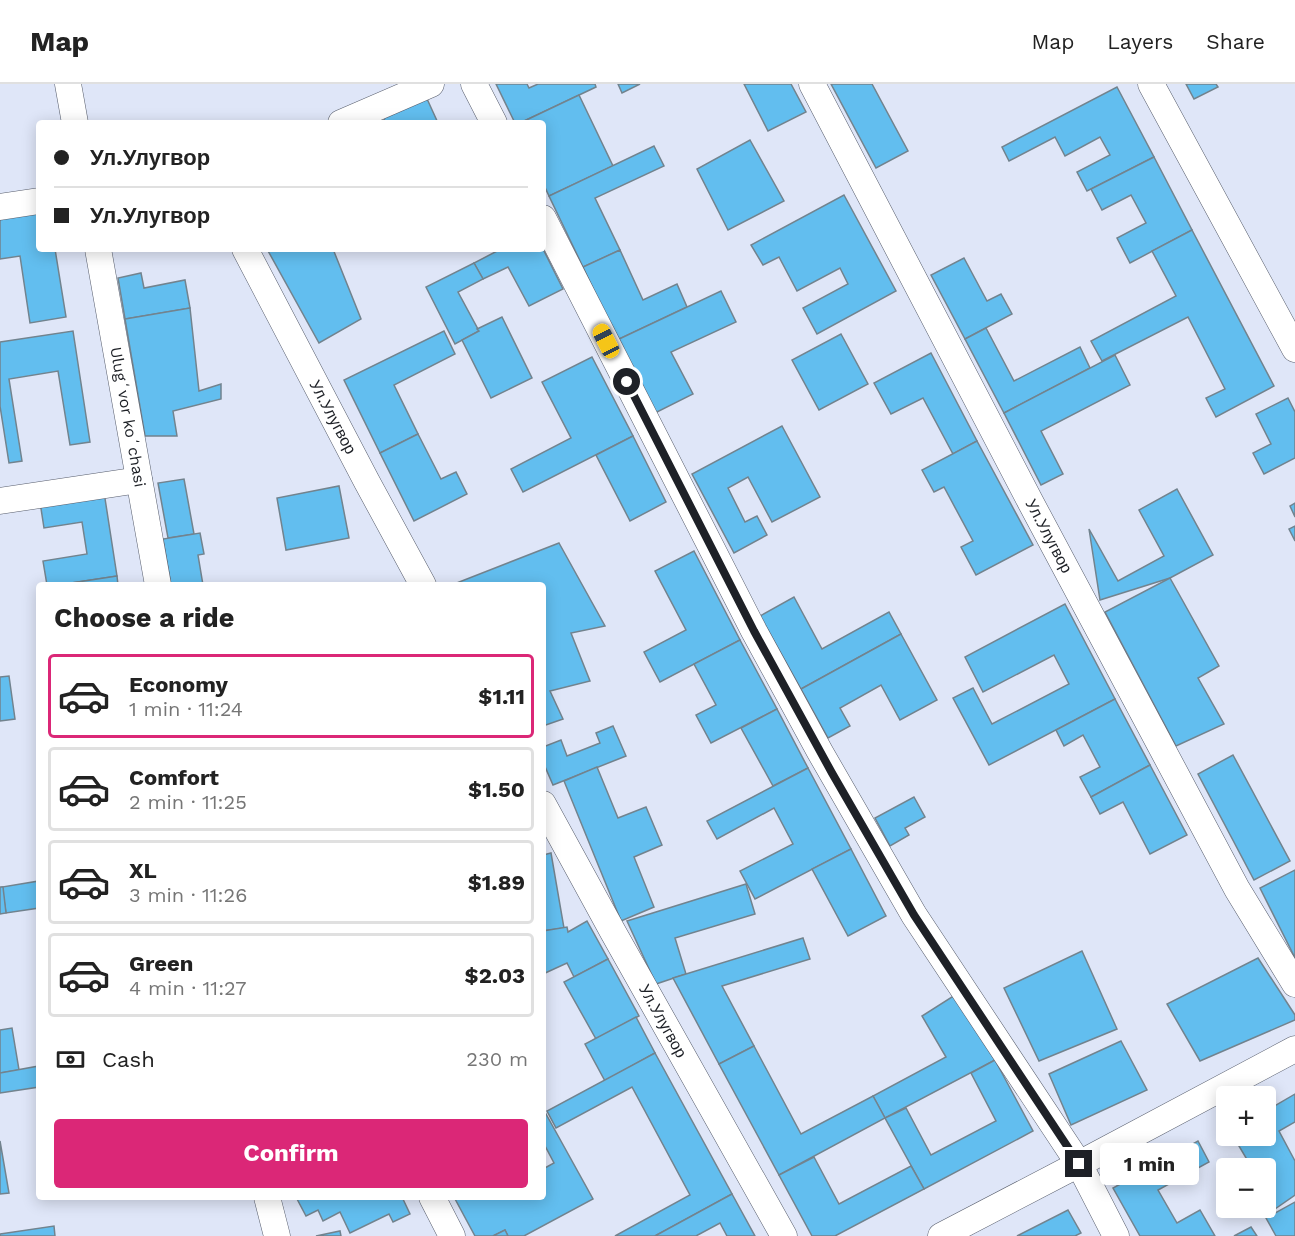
<!DOCTYPE html>
<meta charset="utf-8">
<style>
:root{--surface:#fff;--page:#f6f6f6;--text:#222;--muted:#767676;--line:#e0e0e0;--accent:#db2777}
body{margin:0;font-family:"Work Sans",sans-serif;background:var(--page);color:var(--text);height:100vh;display:flex;flex-direction:column;font-size:22px;white-space:nowrap}
*{box-sizing:border-box;margin:0}
p{font-size:20px;color:var(--muted)}
.icon{flex:none;width:33px;height:33px;fill:none;stroke:currentColor;stroke-width:2;stroke-linecap:round;stroke-linejoin:round}
.map{position:relative;flex:1;overflow:hidden}
.drawer{position:absolute;left:36px;top:498px;width:510px;height:618px;display:flex;flex-direction:column;background:var(--surface);border-radius:6px;box-shadow:0 3px 15px #0003}
.drawer>*{flex:none}
.top-card{position:absolute;left:36px;top:36px;width:510px;height:132px;border-radius:6px;box-shadow:0 3px 15px #0003;display:grid;align-content:center;height:132px;padding:0 18px;background:var(--surface)}
.fabs{position:absolute;left:1216px;top:1002px;display:grid;gap:12px}
.fabs a{display:grid;place-items:center;width:60px;height:60px;border-radius:6px;background:var(--surface);box-shadow:0 3px 15px #0003;font-size:30px}
.end{position:absolute;width:27px;height:27px;margin:-14px;border:8px solid #1e2127;background:#fff;box-shadow:0 0 0 3px #fff}
.from{border-radius:50%}
.bubble{position:absolute;height:42px;border-radius:6px;background:var(--surface);box-shadow:0 3px 15px #0003;font-size:20px;font-weight:700;line-height:42px;text-align:center}
.car{position:absolute;width:18px;height:36px;margin:-18px -9px;border-radius:8px;box-shadow:0 0 4px 2px #0007;background:linear-gradient(#f5c518 24%,#345 0 40%,#f5c518 0 76%,#345 0 86%,#f5c518 0)}
.top-card b{display:flex;align-items:center;gap:21px;height:57px;font-size:22px}
.top-card b+b{border-top:2px solid var(--line)}
.top-card i{width:15px;height:15px;background:var(--text)}
ul{padding:0;list-style:none}
li{display:flex;align-items:center;gap:18px;height:84px;margin:0 12px 9px;padding:0 6px;border:3px solid var(--line);border-radius:6px}
li div{flex:1}
li b{display:block;font-size:22px}
li em{font-style:normal;font-weight:700}
li.on{border-color:var(--accent)}
li>.icon{width:54px;height:54px;stroke-width:1.5}
h2{padding:0 18px;font-size:27px;line-height:72px}
.pay{display:flex;align-items:center;gap:15px;height:66px;padding:0 18px;font-size:22px}
.pay p{margin-inline-start:auto}
.cta{display:flex;gap:12px;margin-top:auto;padding:12px 18px}
.cta a{flex:1;height:69px;border-radius:6px;background:var(--accent);color:#fff;font-size:24px;font-weight:700;line-height:69px;text-align:center}
header{display:flex;align-items:center;gap:36px;box-sizing:border-box;height:84px;padding:0 30px;background:var(--surface);border-bottom:2px solid var(--line)}
header strong{font-size:28px}
nav{display:flex;gap:33px;margin-inline-start:auto;font-size:21px}
.map>svg:first-child{display:block}
.building{fill:#62beef;stroke:#72838e;stroke-width:1.5}
.lines{fill:none;stroke-linecap:round;stroke-linejoin:round}
.minor-casing{stroke:#575d6c;stroke-width:27}
.minor{stroke:#fff;stroke-width:26}
.route{stroke:#1e2127;stroke-width:8}
.labels{text-anchor:middle;dominant-baseline:central;stroke-width:5;stroke-linejoin:round;paint-order:stroke}
.street-label{font-size:16px;fill:#1e2127;stroke:#fff}
</style>
<header>
<strong>Map</strong>
<nav><a>Map</a><a>Layers</a><a>Share</a></nav>
</header>
<div class="map">
<svg width="1295" height="1152" viewBox="0 0 1295 1152">
<rect width="100%" height="100%" fill="#dfe6f8"/>
<g class="building">
<path d="M496,0H527L529,4L538,0H595L596,3L520,39H515Z"/>
<path d="M618,0H640L622,9Z"/>
<path d="M744,0H791L806,28L768,47Z"/>
<path d="M831,0H872L908,67L876,84Z"/>
<path d="M1186,0H1216L1218,3L1194,15Z"/>
<path d="M1117,3L1154,73L1087,107L1077,88L1110,71L1100,53L1065,72L1055,53L1009,77L1002,63Z"/>
<path d="M423,6L438,39H386L379,25Z"/>
<path d="M579,11L613,82L549,112L543,99V39H520Z"/>
<path d="M750,56L784,117L728,146L697,85Z"/>
<path d="M654,62L664,82L595,114L620,166L583,183L549,112Z"/>
<path d="M1154,73L1192,146L1130,179L1117,154L1146,139L1131,111L1102,126L1091,105Z"/>
<path d="M844,111L896,207L817,250L803,224L848,200L840,184L797,207L779,173L763,181L751,161Z"/>
<path d="M39,129V165H55L66,233L30,239L20,172L0,175V135Z"/>
<path d="M1192,146L1274,302L1216,333L1206,314L1225,305L1188,233L1102,277L1091,257L1176,212L1152,167Z"/>
<path d="M267,165H333L361,235L319,259Z"/>
<path d="M501,165H543L563,205L529,222L508,183L483,195L474,179Z"/>
<path d="M620,166L643,216L677,200L687,223L617,256L583,183Z"/>
<path d="M964,174L987,217L1001,210L1012,230L965,255L931,191Z"/>
<path d="M474,179L483,195L458,208L479,247L455,260L426,203Z"/>
<path d="M141,189L144,204L185,196L190,224L125,235L118,194Z"/>
<path d="M721,207L736,238L671,268L693,310L655,329L617,256Z"/>
<path d="M190,224L199,307L221,300V315L173,327L177,352H145L125,235Z"/>
<path d="M502,233L532,294L491,314L462,256L479,247L477,245Z"/>
<path d="M986,244L1014,297L1080,263L1090,284L1004,329L965,255Z"/>
<path d="M73,247L90,358L70,361L58,287L9,295L22,377L9,379L0,322V258Z"/>
<path d="M444,247L455,270L394,301L418,350L380,369L344,296Z"/>
<path d="M841,250L868,300L819,326L792,276Z"/>
<path d="M931,269L977,357L953,370L923,314L891,330L874,299Z"/>
<path d="M1115,271L1130,301L1041,347L1063,390L1041,401L1004,329Z"/>
<path d="M592,273L633,352L523,408L511,385L571,354L542,298Z"/>
<path d="M1288,314L1295,328V374L1264,390L1253,369L1271,360L1256,330Z"/>
<path d="M782,342L820,413L772,438L748,393L728,404L745,438L757,432L767,451L734,469L692,390Z"/>
<path d="M418,350L441,395L456,388L467,410L414,437L380,369Z"/>
<path d="M633,352L666,418L630,437L596,371Z"/>
<path d="M977,357L1033,461L976,491L961,463L973,457L944,403L934,408L922,386Z"/>
<path d="M184,395L194,450L168,454L158,399Z"/>
<path d="M339,402L349,454L286,466L277,414Z"/>
<path d="M1177,405L1213,471L1170,494L1100,516L1089,445L1118,497L1164,472L1139,426Z"/>
<path d="M104,408L117,492L58,501H47L43,477L87,470L82,438L44,444L40,418Z"/>
<path d="M1295,419V433L1290,422Z"/>
<path d="M1295,442V457L1289,445Z"/>
<path d="M200,449L204,470L198,471L203,501H171L163,455Z"/>
<path d="M559,459L605,542L571,549L590,597L550,607L563,635L543,642V501H454V500Z"/>
<path d="M694,467L740,556L660,598L644,568L686,546L655,487Z"/>
<path d="M117,492L118,501H58Z"/>
<path d="M1170,494L1219,582L1198,594L1224,640L1176,662L1105,528Z"/>
<path d="M794,513L822,565L889,528L901,550L801,605L760,532Z"/>
<path d="M1065,520L1115,615L989,681L953,614L973,604L992,640L1069,600L1054,571L983,608L965,573Z"/>
<path d="M901,550L937,616L900,636L881,601L840,624L850,642L828,654L801,605Z"/>
<path d="M740,556L777,625L711,659L696,631L716,621L694,580Z"/>
<path d="M9,592L15,635L0,637V593Z"/>
<path d="M1115,615L1150,681L1091,713L1080,693L1100,683L1083,651L1064,662L1056,646Z"/>
<path d="M777,625L808,684L773,702L741,644Z"/>
<path d="M613,642L626,672L553,701L543,678V663L561,656L567,672L600,659L596,649Z"/>
<path d="M1233,671L1290,777L1254,796L1198,690Z"/>
<path d="M1150,681L1187,751L1150,770L1123,718L1100,730L1091,713Z"/>
<path d="M597,683L618,734L646,723L662,761L634,773L654,823L621,837L564,697Z"/>
<path d="M808,684L851,765L755,815L740,787L793,760L774,724L717,755L707,737Z"/>
<path d="M914,713L925,733L905,744L909,751L890,762L875,734Z"/>
<path d="M851,765L886,832L848,852L812,785Z"/>
<path d="M551,769L564,844L543,847V771Z"/>
<path d="M1295,786V874L1260,804Z"/>
<path d="M39,797V824L6,829L2,803Z"/>
<path d="M746,800L755,830L675,854L686,890L656,900L627,837Z"/>
<path d="M0,803H3L6,829L0,830Z"/>
<path d="M587,837L608,875L574,893L567,879L543,890V847L567,843L568,848Z"/>
<path d="M803,854L810,875L722,902L754,962L719,980L673,894Z"/>
<path d="M1082,867L1117,945L1039,977L1004,904Z"/>
<path d="M1258,874L1295,931V936L1200,977L1167,920Z"/>
<path d="M608,875L639,932L596,955L564,898Z"/>
<path d="M955,911L995,976L885,1034L873,1012L946,973L922,932Z"/>
<path d="M636,933L655,969L605,997L585,960Z"/>
<path d="M12,944L19,986L0,989V946Z"/>
<path d="M1121,957L1147,1006L1071,1041L1049,990Z"/>
<path d="M754,962L801,1050L873,1012L885,1034L779,1091L719,980Z"/>
<path d="M655,969L732,1110L655,1152H615L690,1111L632,1003L556,1044L547,1027Z"/>
<path d="M995,976L1033,1047L924,1105L885,1034L906,1024L931,1071L996,1037L971,989Z"/>
<path d="M39,982V1003L0,1009V989Z"/>
<path d="M1295,1010V1038L1279,1047L1295,1077V1111L1275,1125L1266,1109V1084H1252L1233,1052H1266V1027Z"/>
<path d="M546,1030L593,1115L524,1152H508L505,1146L493,1152H475L454,1113H543V1085L554,1079L543,1058V1031Z"/>
<path d="M0,1057L9,1109L0,1110Z"/>
<path d="M1198,1057L1209,1078L1158,1106L1177,1139L1200,1126L1215,1152H1140L1113,1104Z"/>
<path d="M814,1073L839,1120L911,1082L924,1105L835,1152H812L779,1091Z"/>
<path d="M732,1110L755,1152H727L720,1139L696,1152H655Z"/>
<path d="M296,1113H402L410,1130L393,1138L389,1130L350,1149L340,1128L323,1137L318,1126L306,1132Z"/>
<path d="M1295,1118V1152H1276L1266,1134Z"/>
<path d="M1068,1126L1081,1149L1075,1152H1017Z"/>
<path d="M54,1142L55,1152H0V1150Z"/>
<path d="M1251,1143L1257,1152H1234Z"/>
<path d="M505,1146L508,1152H493Z"/>
<path d="M340,1147L341,1152H316Z"/>
</g>
<g class="lines">
<g class="minor-casing">
<g id="minor">
<path d="M68,0L75,39"/>
<path d="M474,0L494,39"/>
<path d="M812,0L1031,419L1237,805L1295,900"/>
<path d="M1151,0L1295,265"/>
<path d="M341,39L431,0"/>
<path d="M0,123L39,117"/>
<path d="M543,134L754,547L820,668L914,831L1079,1080L1116,1152"/>
<path d="M98,165L158,501"/>
<path d="M245,165L367,398L423,501"/>
<path d="M0,417L139,396"/>
<path d="M543,720L613,848L784,1152"/>
<path d="M267,1113L277,1152"/>
<path d="M432,1113L452,1152"/>
<path d="M941,1152L1079,1080L1295,965"/>
</g>
</g>
<use href="#minor" class="minor"/>
</g>
<g class="lines">
<path class="route" d="M627,298L754,547L832,689L914,831L1079,1080"/>
</g>
<g class="labels">
<g class="street-label">
<text transform="translate(128 333) rotate(80)">Ulugʻvor koʻchasi</text>
<text transform="translate(333 333) rotate(62)">Ул.Улугвор</text>
<text transform="translate(1049 452) rotate(62)">Ул.Улугвор</text>
<text transform="translate(663 937) rotate(61)">Ул.Улугвор</text>
</g>
</g>
</svg>
<div class="fabs">
<a>+</a>
<a>−</a>
</div>
<i class="end from" style="left:627px;top:298px"></i>
<i class="end" style="left:1079px;top:1080px"></i>
<div class="bubble" style="left:1100px;top:1059px;width:99px">1 min</div>
<i class="car" style="left:606px;top:257px;rotate:333deg"></i>
<div class="top-card">
<b><i class="from"></i>Ул.Улугвор</b>
<b><i></i>Ул.Улугвор</b>
</div>
<section class="drawer">
<h2>Choose a ride</h2>
<ul>
<li class="on"><svg class="icon" aria-label="car" viewBox="0 0 24 24"><path d="M5 17H2v-5l4-1 3-4h7l3 4 3 1v5h-3M9 17h6M6 11h13"/><circle cx="7" cy="17" r="2"/><circle cx="17" cy="17" r="2"/></svg><div><b>Economy</b><p>1 min · 11:24</p></div><em>$1.11</em></li>
<li><svg class="icon" aria-label="car" viewBox="0 0 24 24"><path d="M5 17H2v-5l4-1 3-4h7l3 4 3 1v5h-3M9 17h6M6 11h13"/><circle cx="7" cy="17" r="2"/><circle cx="17" cy="17" r="2"/></svg><div><b>Comfort</b><p>2 min · 11:25</p></div><em>$1.50</em></li>
<li><svg class="icon" aria-label="car" viewBox="0 0 24 24"><path d="M5 17H2v-5l4-1 3-4h7l3 4 3 1v5h-3M9 17h6M6 11h13"/><circle cx="7" cy="17" r="2"/><circle cx="17" cy="17" r="2"/></svg><div><b>XL</b><p>3 min · 11:26</p></div><em>$1.89</em></li>
<li><svg class="icon" aria-label="car" viewBox="0 0 24 24"><path d="M5 17H2v-5l4-1 3-4h7l3 4 3 1v5h-3M9 17h6M6 11h13"/><circle cx="7" cy="17" r="2"/><circle cx="17" cy="17" r="2"/></svg><div><b>Green</b><p>4 min · 11:27</p></div><em>$2.03</em></li>
</ul>
<div class="pay"><svg class="icon" aria-label="cash" viewBox="0 0 24 24"><path d="M3 7h18v10H3z"/><circle cx="12" cy="12" r="2"/></svg>Cash<p>230 m</p></div>
<div class="cta"><a>Confirm</a></div>
</section>
</div>
